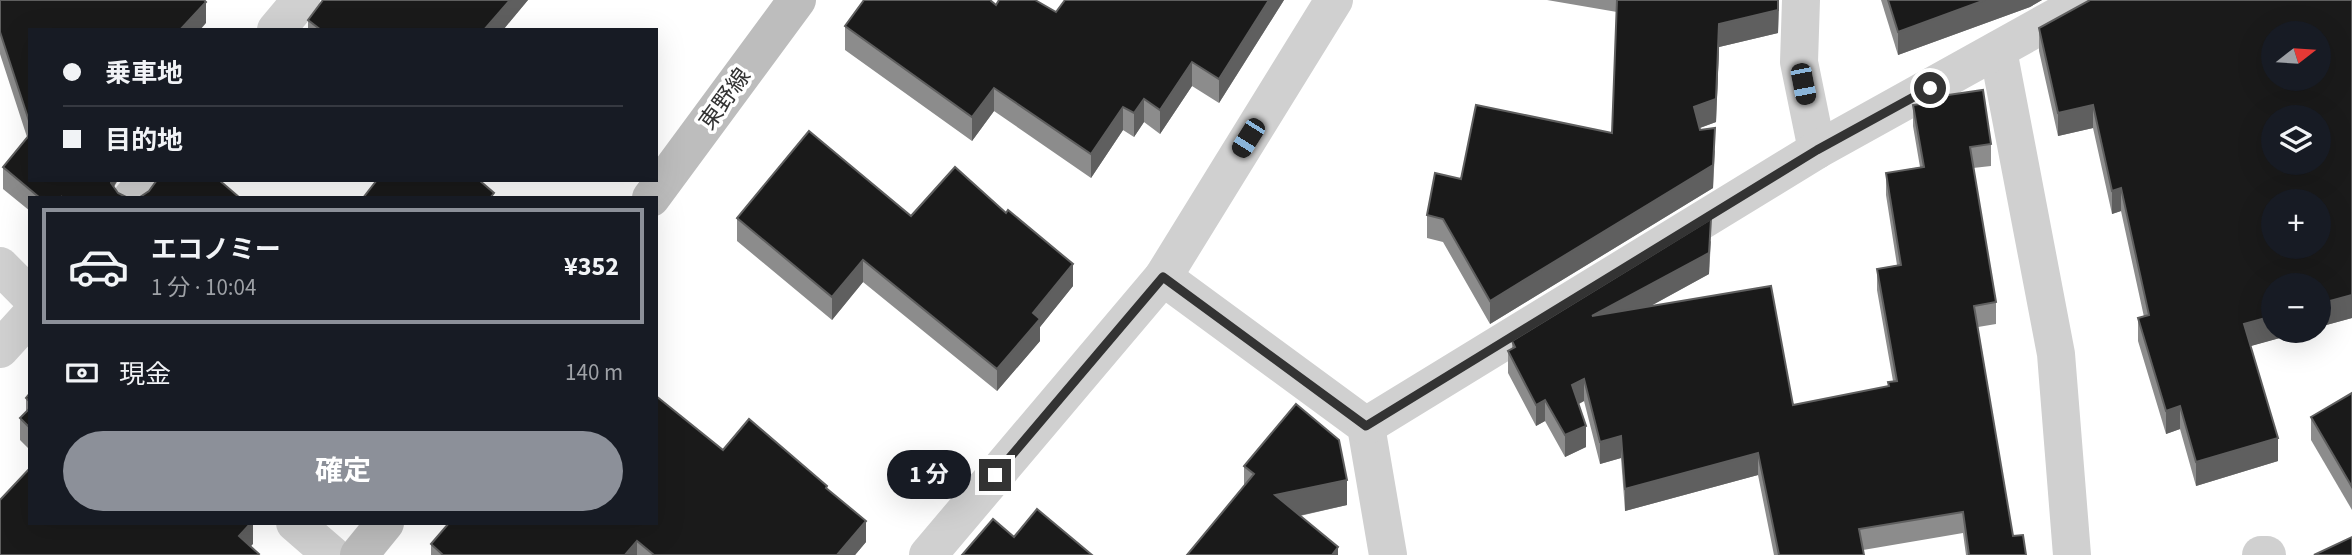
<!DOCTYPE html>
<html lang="ja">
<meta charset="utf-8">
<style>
:root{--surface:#171b24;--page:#242831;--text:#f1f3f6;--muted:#9ea1a6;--line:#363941;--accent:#8c9099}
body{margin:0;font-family:"Source Sans 3","Noto Sans JP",sans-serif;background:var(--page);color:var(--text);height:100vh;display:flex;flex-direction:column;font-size:26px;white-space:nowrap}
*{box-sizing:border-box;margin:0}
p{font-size:23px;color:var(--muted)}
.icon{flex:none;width:38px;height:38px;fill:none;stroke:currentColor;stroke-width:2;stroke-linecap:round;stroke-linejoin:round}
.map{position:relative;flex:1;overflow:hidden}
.sheet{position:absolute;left:28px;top:196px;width:630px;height:329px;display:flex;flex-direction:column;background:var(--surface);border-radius:0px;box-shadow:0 7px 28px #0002}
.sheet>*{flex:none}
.hud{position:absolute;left:28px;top:28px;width:630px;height:154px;border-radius:0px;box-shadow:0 7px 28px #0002;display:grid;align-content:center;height:154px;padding:0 35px;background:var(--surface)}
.needle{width:46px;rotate:73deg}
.fabs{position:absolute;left:2261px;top:21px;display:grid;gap:14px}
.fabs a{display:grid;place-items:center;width:70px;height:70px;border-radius:50%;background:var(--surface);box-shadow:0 7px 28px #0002;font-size:35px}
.end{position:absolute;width:32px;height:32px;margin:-16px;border:9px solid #333;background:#fff;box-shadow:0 0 0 4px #fff}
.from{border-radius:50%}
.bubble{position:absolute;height:49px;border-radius:24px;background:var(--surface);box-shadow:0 7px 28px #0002;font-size:23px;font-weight:700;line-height:49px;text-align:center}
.car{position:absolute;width:21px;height:42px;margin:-21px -10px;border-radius:9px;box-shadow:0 0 5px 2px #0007;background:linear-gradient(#222 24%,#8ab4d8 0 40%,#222 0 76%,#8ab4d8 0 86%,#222 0)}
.hud b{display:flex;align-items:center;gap:24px;height:66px;font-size:26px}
.hud b+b{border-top:2px solid var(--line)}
.hud i{width:18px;height:18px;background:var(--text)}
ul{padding:12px 0 0;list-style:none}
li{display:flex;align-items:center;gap:21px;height:116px;margin:0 14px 10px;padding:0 21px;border:4px solid transparent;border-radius:0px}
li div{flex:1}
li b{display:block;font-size:26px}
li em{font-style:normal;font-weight:700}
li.active{border-color:var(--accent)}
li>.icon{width:63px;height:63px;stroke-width:1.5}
.pay{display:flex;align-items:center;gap:18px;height:77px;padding:0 35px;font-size:26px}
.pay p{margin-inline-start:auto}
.button{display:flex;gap:14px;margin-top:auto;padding:14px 35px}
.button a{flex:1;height:80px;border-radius:42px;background:var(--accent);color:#fff;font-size:28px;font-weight:700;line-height:80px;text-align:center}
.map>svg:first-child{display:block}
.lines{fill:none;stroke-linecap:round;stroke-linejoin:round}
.street{stroke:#d0d0d0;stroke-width:38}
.secondary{stroke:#bdbdbd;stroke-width:38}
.wall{fill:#8c8c8c}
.shaded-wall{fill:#5f5f5f}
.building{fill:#1a1a1a;stroke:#5f5f5f;stroke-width:2;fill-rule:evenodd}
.route{stroke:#333;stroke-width:9}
.labels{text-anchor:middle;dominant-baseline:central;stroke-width:7;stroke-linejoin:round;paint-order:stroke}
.street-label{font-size:23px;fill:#333;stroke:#fff}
</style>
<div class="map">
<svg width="2352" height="555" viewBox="0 0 2352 555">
<rect width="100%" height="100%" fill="#fff"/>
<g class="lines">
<g class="street">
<path d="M1801,0L1799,62L1817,150"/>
<path d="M276,30L301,0"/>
<path d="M1998,50L2056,354L2072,555"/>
<path d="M132,198L147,180"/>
<path d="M0,266L30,296"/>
<path d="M1163,277L1366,426L1388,555"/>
<path d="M0,349L30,316"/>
<path d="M1366,426L1817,150L2087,0"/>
<path d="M295,523L332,555"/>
<path d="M928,555L1163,277L1334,0"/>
<path d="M2261,555H2267"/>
</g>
<g class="secondary">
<path d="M651,198L797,0"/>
<path d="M359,555L385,523"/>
</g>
</g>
<g class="wall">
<path d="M0,0H205L206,23L30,30V180H118L114,187L118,193L128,198H30V211L3,189V167L27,137L0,54Z"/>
<path d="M323,0H528L503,30H308V20Z"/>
<path d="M1284,0L1219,103L1192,86L1160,134L1144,122L1134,137L1123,130L1091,178L994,111L972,141L845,50V26L996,5L1056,12Z"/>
<path d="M1547,0H1779L1778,33L1719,47L1716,122L1700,128L1715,151L1713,188L1490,324L1443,242L1427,238V215L1461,179L1612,133L1617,12Z"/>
<path d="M1881,0H2042L2030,7L1898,55Z"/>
<path d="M2352,0V318L2319,327V285L2273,331H2305L2250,346L2278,461L2196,486L2180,429L2166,434L2138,341V318L2144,317L2121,211L2112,214L2093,128L2058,136L2039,51V28Z"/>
<path d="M1920,99L1991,144V166L1973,168L1996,302V324L1978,327L2013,536L2026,555H1966L1963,533L1863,550L1864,555H1774L1758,475L1625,511L1621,458L1600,464L1584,401L1579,404L1586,447L1565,457L1545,421L1536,426L1508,373V351L1512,349V341L1711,241L1709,274L1649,307L1793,405L1888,386L1893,381L1877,290V269L1897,265L1886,195V173L1920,167L1913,126V105L1920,104Z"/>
<path d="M911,216L1073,286L1040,327V341L997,391L863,282L832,320L737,241V218Z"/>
<path d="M30,393V450L20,440V418L26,412V398Z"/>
<path d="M2352,393V510L2311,440V417Z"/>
<path d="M723,450L827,490L866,542L855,555H431V544Z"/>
<path d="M1244,466L1347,505L1300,516L1338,555L1244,486Z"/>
</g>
<g class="shaded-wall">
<path d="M510,0H528L503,30H484Z"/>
<path d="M1269,0H1284L1219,103V79Z"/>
<path d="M1779,0L1778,33L1719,47L1716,122L1694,130V107L1719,24Z"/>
<path d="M1985,0H2042L2030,7L1898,55V32Z"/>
<path d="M206,2V23L200,30H180Z"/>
<path d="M1192,62V86L1160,134V110Z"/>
<path d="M994,88V111L972,141V117Z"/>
<path d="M1144,99V122L1134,137V113Z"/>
<path d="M2093,105V128L2058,136V113Z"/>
<path d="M1123,107V130L1091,178V154Z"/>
<path d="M1715,128L1713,188L1490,324V301Z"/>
<path d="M110,180H118L115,184L110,195Z"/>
<path d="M2121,188V211L2112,214V191Z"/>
<path d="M1711,219L1709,274L1592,338V316Z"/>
<path d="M863,260V282L832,320V297Z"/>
<path d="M1073,264V286L1040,327V341L997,391V369L1033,313Z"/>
<path d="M2352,295V318L2319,327V304Z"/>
<path d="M2273,316V331H2305L2244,348V324Z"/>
<path d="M1584,379V401L1572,407V385Z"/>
<path d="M1545,400V421L1536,426V405Z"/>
<path d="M2180,406V429L2166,434V411Z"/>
<path d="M1586,426V447L1565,457V435Z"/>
<path d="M1621,436V458L1600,464V442Z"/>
<path d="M2278,438V461L2196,486V462Z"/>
<path d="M1758,453V475L1625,511V489Z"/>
<path d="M1347,480V505L1275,521V495Z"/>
<path d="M866,521V542L855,555H837Z"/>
<path d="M251,523H253V544L243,555L239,536Z"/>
<path d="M637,541V555H625Z"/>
<path d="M1338,547V555H1332Z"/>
</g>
<g class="building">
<path d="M0,0H204L206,2L180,30H30V124L0,32Z"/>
<path d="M323,0H510L484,30H321L308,20Z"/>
<path d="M864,0H990L996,5L999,0H1035L1056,12L1065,0H1269L1219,79L1192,62L1160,110L1144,99L1134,113L1123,107L1091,154L994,88L972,117L845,26Z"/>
<path d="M1617,0H1778V10L1719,24L1716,99L1694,107L1700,130L1715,128L1713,165L1490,301L1443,219L1427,215L1435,173L1461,179L1476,105L1612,133Z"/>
<path d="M1888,0H1985L1898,32Z"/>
<path d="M2090,0H2352V295L2319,304V285H2273V316L2244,324L2278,438L2196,462L2180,406L2166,411L2138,318L2149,315L2121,188L2112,191L2093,105L2058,113L2039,28ZM2273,33H2319V79H2273ZM2273,117H2319V163H2273ZM2273,201H2319V247H2273Z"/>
<path d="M1983,90L1991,144L1970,147L1996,302L1974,306L2013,536L2023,535L2026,555H1969L1963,512L1859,529L1864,555H1779L1758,453L1625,489L1621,436L1600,442L1584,379L1572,385L1586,426L1565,435L1545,400L1536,405L1508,351L1515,347L1512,341L1711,219L1709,253L1592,316L1771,286L1793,405L1889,386L1888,382L1897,381L1877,269L1901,265L1886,173L1924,167L1913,105L1921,104L1920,99Z"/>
<path d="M809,131L911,216L955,167L1006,213L1008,210L1073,264L1033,313L1040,319L997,369L863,260L832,297L737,218Z"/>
<path d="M30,134V180H111V183L118,193L128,198H64L62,197V198H40L3,167Z"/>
<path d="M157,180H219L240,198H133L140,197L149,191Z"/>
<path d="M377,180H479L494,193L490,198H363Z"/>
<path d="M30,393V402L26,398Z"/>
<path d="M2352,393V487L2311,417Z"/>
<path d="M656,396L723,450L749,419L827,486L826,488L866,521L837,555H654L637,541L625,555H443L431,544L449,523H656Z"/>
<path d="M1296,404L1339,440L1347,480L1275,495L1338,547L1332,555H1187L1254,474L1244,466Z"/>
<path d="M30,408V428L20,418Z"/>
<path d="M30,468V523H251L239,536L259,554L258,555H0V500Z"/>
<path d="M1037,509L1092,555H962L993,519L1014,537Z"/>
<path d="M2352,537V555H2314Z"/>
</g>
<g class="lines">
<path class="route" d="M995,475L1163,277L1366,426L1817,150L1930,88"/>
</g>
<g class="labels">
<g class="street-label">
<text transform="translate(725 99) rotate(-54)">東野線</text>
</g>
</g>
</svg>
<div class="fabs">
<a><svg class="needle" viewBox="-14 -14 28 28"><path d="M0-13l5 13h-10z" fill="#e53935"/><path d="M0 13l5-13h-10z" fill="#9ea1a6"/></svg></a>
<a><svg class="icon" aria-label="layers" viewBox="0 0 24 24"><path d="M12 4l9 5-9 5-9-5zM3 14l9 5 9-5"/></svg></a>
<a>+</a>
<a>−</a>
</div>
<i class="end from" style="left:1930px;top:88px"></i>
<i class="end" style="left:995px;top:475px"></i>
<div class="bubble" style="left:887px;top:450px;width:84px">1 分</div>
<i class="car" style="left:1803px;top:84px;rotate:169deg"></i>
<i class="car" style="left:1248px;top:138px;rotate:212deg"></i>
<div class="hud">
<b><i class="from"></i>乗車地</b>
<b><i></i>目的地</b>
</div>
<section class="sheet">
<ul>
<li class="active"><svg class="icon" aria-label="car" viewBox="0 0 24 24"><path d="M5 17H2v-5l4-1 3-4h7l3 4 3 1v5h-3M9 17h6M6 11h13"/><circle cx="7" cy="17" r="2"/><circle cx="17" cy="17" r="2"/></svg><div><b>エコノミー</b><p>1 分 · 10:04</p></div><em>¥352</em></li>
</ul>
<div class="pay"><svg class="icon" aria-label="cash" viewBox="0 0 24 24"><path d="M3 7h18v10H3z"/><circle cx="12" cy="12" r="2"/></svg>現金<p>140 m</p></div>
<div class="button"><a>確定</a></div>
</section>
</div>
